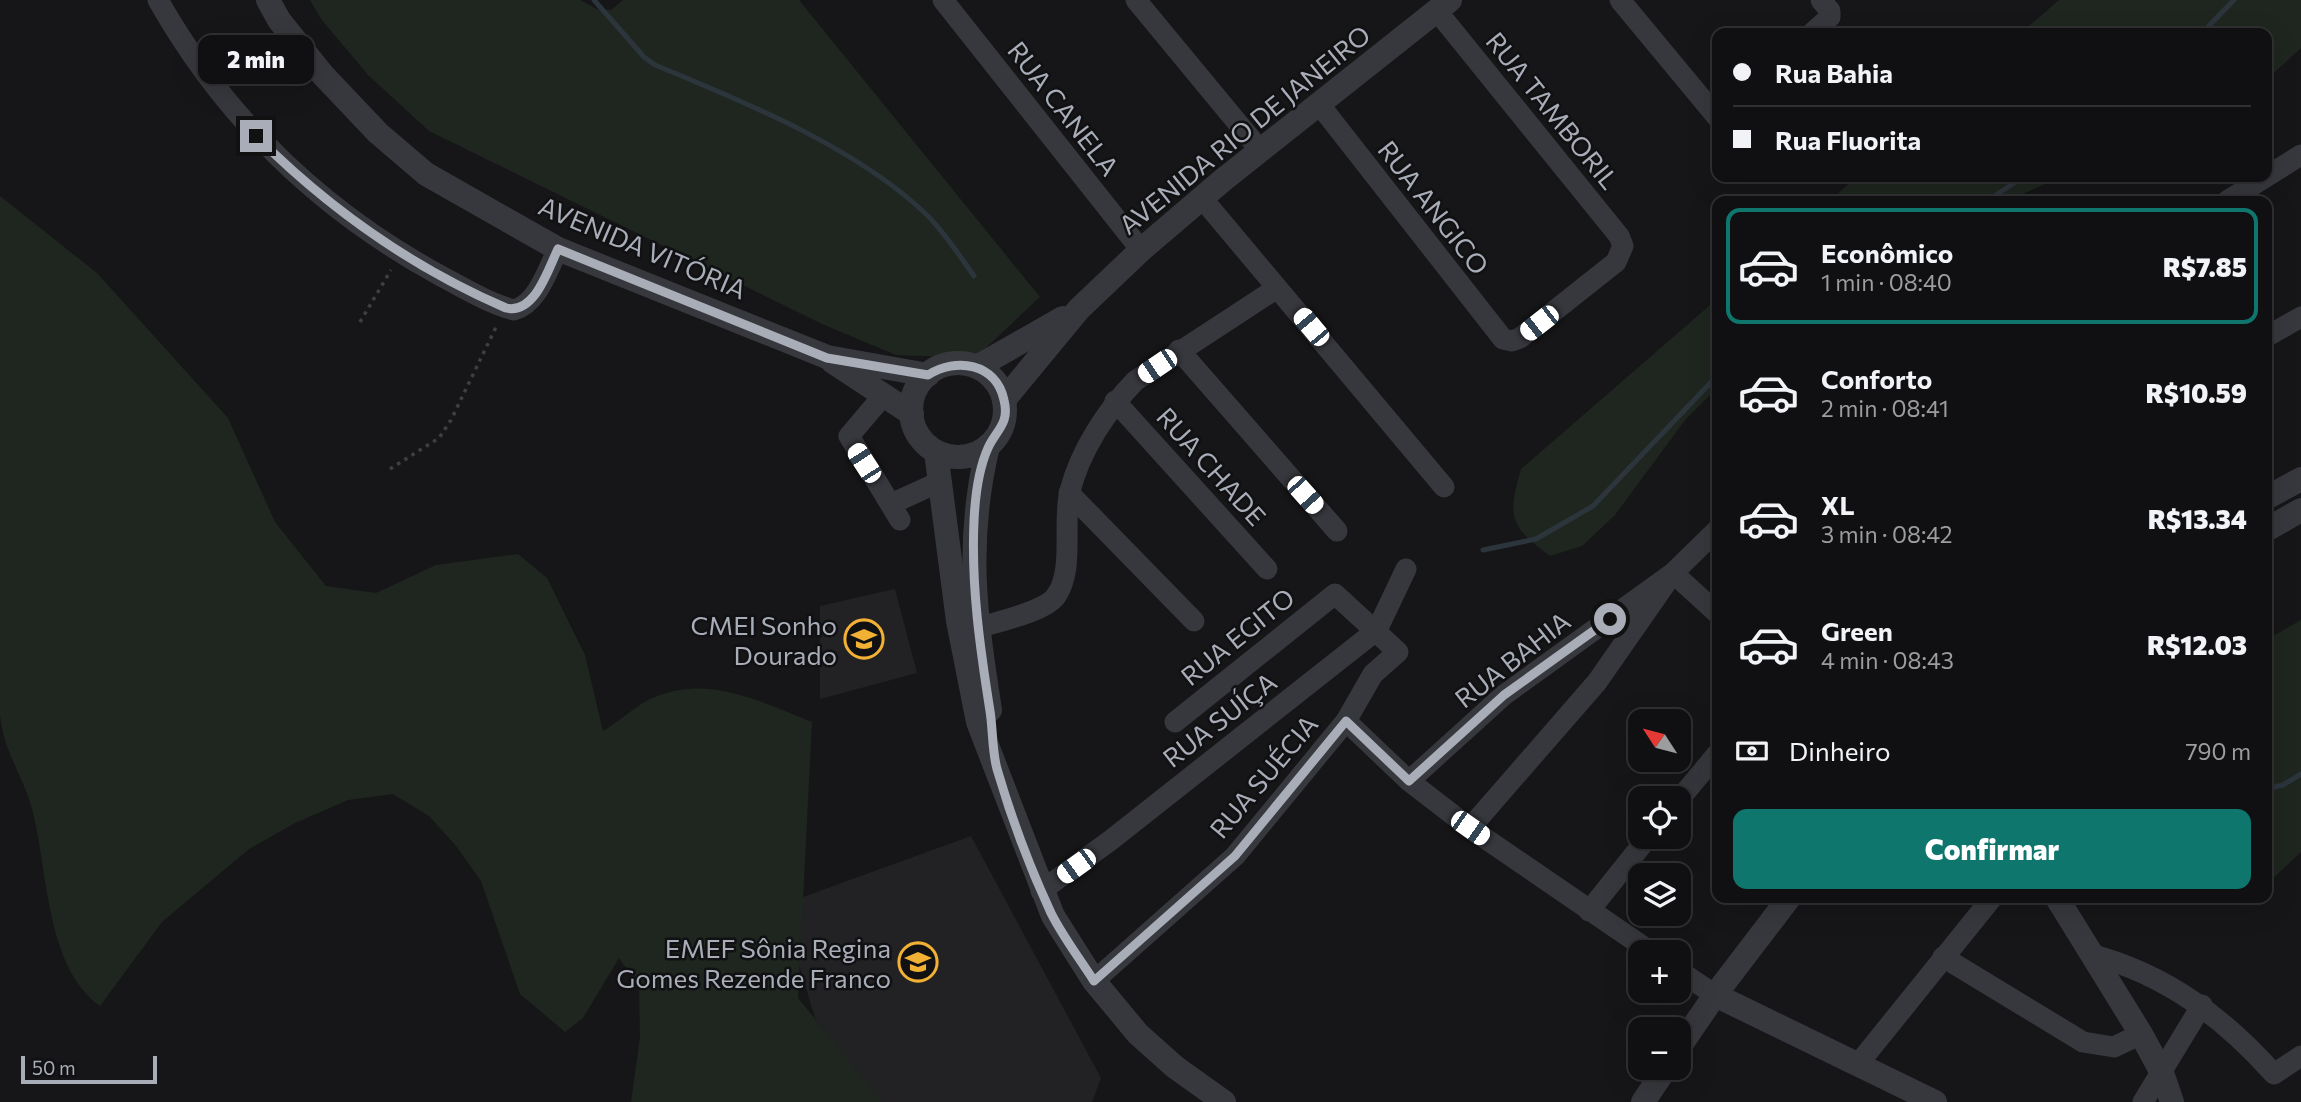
<!DOCTYPE html>
<html lang="pt">
<meta charset="utf-8">
<style>
:root{--surface:#101012;--page:#19191b;--text:#f1f3f6;--muted:#9c9d9f;--line:#303032;--accent:#0f766e}
body{margin:0;font-family:Commissioner,sans-serif;background:var(--page);color:var(--text);height:100vh;display:flex;flex-direction:column;font-size:26px;white-space:nowrap}
*{box-sizing:border-box;margin:0}
p{font-size:23px;color:var(--muted)}
.icon{flex:none;width:38px;height:38px;fill:none;stroke:currentColor;stroke-width:2;stroke-linecap:round;stroke-linejoin:round}
.map{position:relative;flex:1;overflow:hidden}
.drawer{position:absolute;left:1712px;top:196px;width:560px;height:707px;display:flex;flex-direction:column;background:var(--surface);border-radius:14px;box-shadow:0 7px 28px #0002,0 0 0 2px var(--line)}
.drawer>*{flex:none}
.banner{position:absolute;left:1712px;top:28px;width:560px;height:154px;border-radius:14px;box-shadow:0 7px 28px #0002,0 0 0 2px var(--line);display:grid;align-content:center;height:154px;padding:0 21px;background:var(--surface)}
.needle{width:46px;rotate:306deg}
.controls{position:absolute;left:1628px;top:709px;display:grid;gap:14px}
.controls a{display:grid;place-items:center;width:63px;height:63px;border-radius:14px;background:var(--surface);box-shadow:0 7px 28px #0002,0 0 0 2px var(--line);font-size:35px}
.scale{position:absolute;left:21px;bottom:18px;width:136px;box-sizing:border-box;padding-left:7px;border:4px solid #a8adb8;border-top:0;font-size:19px;line-height:24px;white-space:nowrap;color:#a8adb8;-webkit-text-stroke:5px #111113;paint-order:stroke}
.end{position:absolute;width:32px;height:32px;margin:-16px;border:9px solid #a8adb8;background:#111;box-shadow:0 0 0 4px #111}
.from{border-radius:50%}
.bubble{position:absolute;height:49px;border-radius:14px;background:var(--surface);box-shadow:0 7px 28px #0002,0 0 0 2px var(--line);font-size:23px;font-weight:800;line-height:49px;text-align:center}
.car{position:absolute;width:21px;height:42px;margin:-21px -10px;border-radius:9px;box-shadow:0 0 5px 2px #0007;background:linear-gradient(#fff 24%,#345 0 40%,#fff 0 76%,#345 0 86%,#fff 0)}
.banner b{display:flex;align-items:center;gap:24px;height:66px;font-size:26px}
.banner b+b{border-top:2px solid var(--line)}
.banner i{width:18px;height:18px;background:var(--text)}
ul{padding:12px 0 0;list-style:none}
li{display:flex;align-items:center;gap:21px;height:116px;margin:0 14px 10px;padding:0 7px;border:4px solid transparent;border-radius:14px}
li div{flex:1}
li b{display:block;font-size:26px}
li em{font-style:normal;font-weight:800}
li.selected{border-color:var(--accent)}
li>.icon{width:63px;height:63px;stroke-width:1.5}
.pay{display:flex;align-items:center;gap:18px;height:77px;padding:0 21px;font-size:26px}
.pay p{margin-inline-start:auto}
.primary-button{display:flex;gap:14px;margin-top:auto;padding:14px 21px}
.primary-button a{flex:1;height:80px;border-radius:14px;background:var(--accent);color:#fff;font-size:28px;font-weight:800;line-height:80px;text-align:center}
.map>svg:first-child{display:block}
.built{fill:#222225}
.green{fill:#1e261f}
.lines{fill:none;stroke-linecap:round;stroke-linejoin:round}
.stream{stroke:#2c353c;stroke-width:5}
.path{stroke:#3d3f44;stroke-width:3.5;stroke-dasharray:3.5 5;stroke-linecap:butt}
.minor{stroke:#37383d;stroke-width:21}
.tertiary{stroke:#37383d;stroke-width:24}
.route{stroke:#a8adb8;stroke-width:9}
.labels{text-anchor:middle;dominant-baseline:central;stroke-width:5;stroke-linejoin:round;paint-order:stroke}
.street-label{font-size:26px;fill:#a8adb8;stroke:#111113}
.poi-label{font-size:26px;fill:#a8adb8;stroke:#111113;text-anchor:end}
</style>
<div class="map">
<svg width="2301" height="1102" viewBox="0 0 2301 1102">
<rect width="100%" height="100%" fill="#161618"/>
<g class="built">
<path d="M895,589L917,673L820,699V606Z"/>
<path d="M971,836L1101,1078L1092,1102H872L815,1018L781,905Z"/>
</g>
<g class="green">
<path d="M310,0H580L597,9L611,10L623,0H799L1040,297L975,358L896,355L822,324L429,131L368,75L321,19Z"/>
<path d="M2059,0H2301V48L2266,80V33H2021Z"/>
<path d="M1857,177H2062L2006,201H1829Z"/>
<path d="M0,196L97,273L228,418L275,522L326,586L376,593L436,565L518,554L547,578L585,655L603,731C620,721 638,703 657,696C711,675 761,702 812,722L798,998L883,1102H631L640,1037L639,986L619,958L583,1018L565,1032L520,994L481,881L456,846L429,816L393,794L348,800L295,823L249,849L162,922L100,1006C43,965 49,864 30,802C19,769 5,753 0,716Z"/>
<path d="M1717,299V388L1685,420L1615,515L1582,546L1550,556C1510,527 1507,517 1521,469Z"/>
<path d="M2301,620V852L2266,885V640Z"/>
</g>
<g class="lines">
<g class="stream">
<path d="M594,0L644,57L655,65C745,102 860,149 929,217C946,235 960,256 974,276"/>
<path d="M2202,33L2234,0"/>
<path d="M1987,201L2023,177"/>
<path d="M1483,550L1536,539L1593,506L1717,376"/>
<path d="M2266,789L2283,785L2301,774"/>
</g>
<g class="path">
<path d="M360,322L391,270"/>
<path d="M390,469L439,438L451,420L497,325"/>
</g>
<g class="minor">
<path d="M158,0C226,120 320,210 441,276C464,288 488,303 514,310C538,303 548,269 558,249"/>
<path d="M943,0L1141,250"/>
<path d="M1136,0L1260,150"/>
<path d="M1620,0L1717,117"/>
<path d="M1812,33L1830,17V11L1821,0"/>
<path d="M1319,104L1503,339L1512,341L1520,338L1616,262L1623,246L1619,236L1437,11"/>
<path d="M1201,197L1444,487"/>
<path d="M2227,201L2301,155"/>
<path d="M2266,337L2301,317"/>
<path d="M1179,350L1337,531"/>
<path d="M883,396L849,436L900,520"/>
<path d="M1115,401L1267,569"/>
<path d="M1069,493L1194,621"/>
<path d="M891,504L939,482"/>
<path d="M977,628C996,622 1045,612 1056,596C1075,570 1062,521 1070,491C1080,451 1107,410 1135,381L1277,288"/>
<path d="M1346,721L1409,781L1470,828L1651,952"/>
<path d="M1409,781L1504,695L1673,573L1717,530"/>
<path d="M1678,801L1717,754"/>
<path d="M1470,828L1597,682L1673,573L1717,613"/>
<path d="M1041,891L1111,840L1377,630L1406,569"/>
<path d="M1589,911L1649,836"/>
<path d="M2093,955C2167,975 2224,1018 2274,1074L2301,1056"/>
<path d="M1943,957L2083,1042L2114,1047L2141,1034"/>
<path d="M1678,970L1715,995"/>
<path d="M1094,981L1235,856L1346,721L1373,674L1398,652L1335,594L1175,722"/>
<path d="M1859,1063L1992,898"/>
<path d="M2143,1102L2202,1005"/>
</g>
<g class="tertiary">
<path d="M268,0L279,20L323,75L378,133L426,174L558,249L827,357L928,375"/>
<path d="M833,362L912,414"/>
<circle cx="958" cy="410" r="47"/>
<path d="M977,367L1063,318"/>
<path d="M1004,400L1079,309L1141,250L1223,180L1450,0"/>
<path d="M988,446C965,543 975,613 990,710"/>
<path d="M936,452L958,621L978,722L1053,916L1094,981L1138,1034L1175,1067L1224,1102"/>
<path d="M2266,498L2301,479"/>
<path d="M2266,530L2301,510"/>
<path d="M2057,898L2141,1034L2162,1073L2172,1102"/>
<path d="M1715,995L1935,1102"/>
<path d="M1678,1049L1715,995L1789,898"/>
<path d="M1643,1102L1666,1068"/>
</g>
</g>
<g class="lines">
<path class="route" d="M256,136C329,209 411,267 506,308C535,315 548,269 558,249L827,358L928,375C956,357 996,363 1004,400C1010,424 996,430 988,448C979,468 975,499 974,521C971,585 980,648 990,711C993,730 992,751 997,769C1011,817 1030,868 1051,913C1063,937 1080,959 1094,981L1235,856L1346,721L1409,781L1504,695L1610,619"/>
</g>
<defs>
<g id="school-ring" transform="scale(2.0125)"><circle r="9.5" fill="#111113" stroke="#f2b134" stroke-width="1.5"/><path d="M0-5L7-2L0 1L-7-2ZM-4 1L0 2.5L4 1V4Q0 6-4 4Z" fill="#f2b134"/></g>
</defs>
<g fill-rule="evenodd">
<use href="#school-ring" x="864" y="639"/>
<use href="#school-ring" x="918" y="962"/>
</g>
<g class="labels">
<g class="street-label">
<text transform="translate(1064 108) rotate(52)">RUA CANELA</text>
<text transform="translate(1553 110) rotate(51)">RUA TAMBORIL</text>
<text transform="translate(1244 129) rotate(-39)">AVENIDA RIO DE JANEIRO</text>
<text transform="translate(1434 207) rotate(52)">RUA ANGICO</text>
<text transform="translate(643 247) rotate(23)">AVENIDA VITÓRIA</text>
<text transform="translate(1212 466) rotate(48)">RUA CHADE</text>
<text transform="translate(1237 636) rotate(-39)">RUA EGITO</text>
<text transform="translate(1512 659) rotate(-38)">RUA BAHIA</text>
<text transform="translate(1219 719) rotate(-38)">RUA SUÍÇA</text>
<text transform="translate(1263 776) rotate(-50)">RUA SUÉCIA</text>
</g>
<g class="poi-label">
<text x="837" y="624">CMEI Sonho<tspan x="837" dy="30">Dourado</tspan></text>
<text x="891" y="947">EMEF Sônia Regina<tspan x="891" dy="30">Gomes Rezende Franco</tspan></text>
</g>
</g>
</svg>
<div class="controls">
<a><svg class="needle" viewBox="-14 -14 28 28"><path d="M0-13l5 13h-10z" fill="#e53935"/><path d="M0 13l5-13h-10z" fill="#9c9d9f"/></svg></a>
<a><svg class="icon" aria-label="locate" viewBox="0 0 24 24"><circle cx="12" cy="12" r="6"/><path d="M12 2v4M12 18v4M2 12h4M18 12h4"/></svg></a>
<a><svg class="icon" aria-label="layers" viewBox="0 0 24 24"><path d="M12 4l9 5-9 5-9-5zM3 14l9 5 9-5"/></svg></a>
<a>+</a>
<a>−</a>
</div>
<div class="scale">50 m</div>
<i class="end from" style="left:1610px;top:619px"></i>
<i class="end" style="left:256px;top:136px"></i>
<div class="bubble" style="left:198px;top:35px;width:116px">2 min</div>
<i class="car" style="left:1539px;top:323px;rotate:232deg"></i>
<i class="car" style="left:1311px;top:327px;rotate:320deg"></i>
<i class="car" style="left:1157px;top:366px;rotate:236deg"></i>
<i class="car" style="left:864px;top:463px;rotate:327deg"></i>
<i class="car" style="left:1305px;top:495px;rotate:138deg"></i>
<i class="car" style="left:1470px;top:828px;rotate:125deg"></i>
<i class="car" style="left:1076px;top:866px;rotate:234deg"></i>
<div class="banner">
<b><i class="from"></i>Rua Bahia</b>
<b><i></i>Rua Fluorita</b>
</div>
<section class="drawer">
<ul>
<li class="selected"><svg class="icon" aria-label="car" viewBox="0 0 24 24"><path d="M5 17H2v-5l4-1 3-4h7l3 4 3 1v5h-3M9 17h6M6 11h13"/><circle cx="7" cy="17" r="2"/><circle cx="17" cy="17" r="2"/></svg><div><b>Econômico</b><p>1 min · 08:40</p></div><em>R$7.85</em></li>
<li><svg class="icon" aria-label="car" viewBox="0 0 24 24"><path d="M5 17H2v-5l4-1 3-4h7l3 4 3 1v5h-3M9 17h6M6 11h13"/><circle cx="7" cy="17" r="2"/><circle cx="17" cy="17" r="2"/></svg><div><b>Conforto</b><p>2 min · 08:41</p></div><em>R$10.59</em></li>
<li><svg class="icon" aria-label="car" viewBox="0 0 24 24"><path d="M5 17H2v-5l4-1 3-4h7l3 4 3 1v5h-3M9 17h6M6 11h13"/><circle cx="7" cy="17" r="2"/><circle cx="17" cy="17" r="2"/></svg><div><b>XL</b><p>3 min · 08:42</p></div><em>R$13.34</em></li>
<li><svg class="icon" aria-label="car" viewBox="0 0 24 24"><path d="M5 17H2v-5l4-1 3-4h7l3 4 3 1v5h-3M9 17h6M6 11h13"/><circle cx="7" cy="17" r="2"/><circle cx="17" cy="17" r="2"/></svg><div><b>Green</b><p>4 min · 08:43</p></div><em>R$12.03</em></li>
</ul>
<div class="pay"><svg class="icon" aria-label="cash" viewBox="0 0 24 24"><path d="M3 7h18v10H3z"/><circle cx="12" cy="12" r="2"/></svg>Dinheiro<p>790 m</p></div>
<div class="primary-button"><a>Confirmar</a></div>
</section>
</div>
